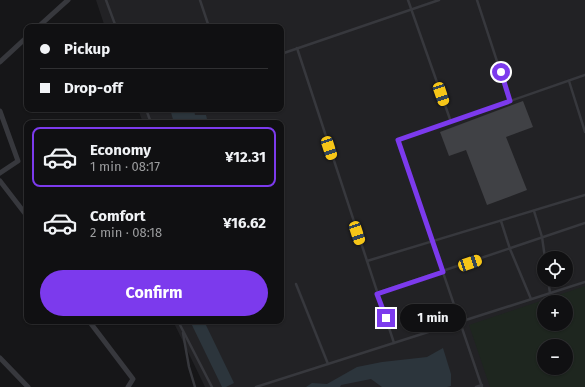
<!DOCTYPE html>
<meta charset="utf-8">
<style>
:root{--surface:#101012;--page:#19191b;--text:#f1f3f6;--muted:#9c9d9f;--line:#303032;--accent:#7c3aed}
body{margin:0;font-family:"Fira Sans",sans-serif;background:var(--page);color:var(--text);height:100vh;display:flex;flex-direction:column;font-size:15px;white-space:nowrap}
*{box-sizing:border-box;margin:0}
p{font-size:13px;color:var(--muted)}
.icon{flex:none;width:22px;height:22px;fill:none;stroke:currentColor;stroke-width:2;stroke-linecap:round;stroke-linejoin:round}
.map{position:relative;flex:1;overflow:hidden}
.drawer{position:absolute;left:24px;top:120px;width:260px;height:204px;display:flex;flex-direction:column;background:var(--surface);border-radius:8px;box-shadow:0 1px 3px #0004,0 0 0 1px var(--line)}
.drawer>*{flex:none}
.top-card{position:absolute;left:24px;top:24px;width:260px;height:88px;border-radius:8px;box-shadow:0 1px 3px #0004,0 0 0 1px var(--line);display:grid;align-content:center;height:88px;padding:0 16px;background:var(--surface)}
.controls{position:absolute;left:537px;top:251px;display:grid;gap:8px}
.controls a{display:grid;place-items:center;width:36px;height:36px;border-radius:50%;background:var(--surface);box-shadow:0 1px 3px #0004,0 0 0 1px var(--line);font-size:20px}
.end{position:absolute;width:18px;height:18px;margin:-9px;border:5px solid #7c3aed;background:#fff;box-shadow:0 0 0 2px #fff}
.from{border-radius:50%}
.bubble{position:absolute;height:28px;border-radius:14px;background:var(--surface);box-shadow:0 1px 3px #0004,0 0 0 1px var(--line);font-size:13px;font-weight:700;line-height:28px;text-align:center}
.car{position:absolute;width:12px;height:24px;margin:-12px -6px;border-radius:5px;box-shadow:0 0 3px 1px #0007;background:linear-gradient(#f5c518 24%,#345 0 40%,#f5c518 0 76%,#345 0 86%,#f5c518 0)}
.top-card b{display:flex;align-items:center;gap:14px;height:38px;font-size:15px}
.top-card b+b{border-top:1px solid var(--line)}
.top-card i{width:10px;height:10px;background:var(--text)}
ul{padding:7px 0 0;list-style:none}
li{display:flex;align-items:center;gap:12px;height:60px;margin:0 8px 6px;padding:0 8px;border:2px solid transparent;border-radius:8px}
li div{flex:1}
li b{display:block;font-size:15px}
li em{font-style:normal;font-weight:700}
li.on{border-color:var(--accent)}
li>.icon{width:36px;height:36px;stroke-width:1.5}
.action{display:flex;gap:8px;margin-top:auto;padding:8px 16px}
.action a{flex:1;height:46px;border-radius:24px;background:var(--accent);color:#fff;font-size:16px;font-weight:700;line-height:46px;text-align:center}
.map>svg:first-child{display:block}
.built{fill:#222225;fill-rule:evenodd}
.green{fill:#1e261f;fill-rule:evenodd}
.water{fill:#2c353c}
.building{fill:#404145}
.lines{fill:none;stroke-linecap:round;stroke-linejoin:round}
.service{stroke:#37383d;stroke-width:2.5}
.minor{stroke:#37383d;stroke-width:5}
.route{stroke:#7c3aed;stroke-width:5}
</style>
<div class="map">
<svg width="585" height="387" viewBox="0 0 585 387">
<rect width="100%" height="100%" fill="#161618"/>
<path class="built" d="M96,0H585V387H205L173,321H281V123H143L138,109H281V27H105ZM544,258H566V280H544ZM544,302H566V324H544ZM544,346H566V368H544Z"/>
<path class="green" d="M585,286V387H490L469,325ZM544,302H566V324H544ZM544,346H566V368H544Z"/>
<g class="water">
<path d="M170,109H194L195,115H206L208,123H174Z"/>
<path d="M190,321H204L234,383L226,387H222Z"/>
<path d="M443,348L451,374V386L447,387H382L371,379L341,385L340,387H306L312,383L327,384L357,367L382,362L427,357Z"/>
</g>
<path class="building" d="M523,101L533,127L506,137L527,190L487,205L466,150L449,156L440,132Z"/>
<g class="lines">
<g class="service">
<path d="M106,0L116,27"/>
<path d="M200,0L209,27"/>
<path d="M408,0L451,122"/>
<path d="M477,0L510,101"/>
<path d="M297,48L394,343"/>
<path d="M281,54L439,0"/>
<path d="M569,81L585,132"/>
<path d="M146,109L151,123"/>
<path d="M534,211L542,237L545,258"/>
<path d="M501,221L510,249L531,299"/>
<path d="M367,261L585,195"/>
<path d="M548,280L550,293"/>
<path d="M296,284L328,364"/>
<path d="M377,293L585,223"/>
<path d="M178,321L212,387"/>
<path d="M183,333L189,367L195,387"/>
<path d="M256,387L585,282"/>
<path d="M476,387L482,385"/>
<path d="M482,387L398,140L585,75"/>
</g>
<g class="minor">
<path d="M38,27L68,0"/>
<path d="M0,62L27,37"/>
<path d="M0,111L18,161L0,173"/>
<path d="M0,181L27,216"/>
<path d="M89,321L133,379L128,387"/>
<path d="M0,358L28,387"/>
</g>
</g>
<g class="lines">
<path class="route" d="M386,318L377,294L443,272L398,140L510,101L501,72"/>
</g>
</svg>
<div class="controls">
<a><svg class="icon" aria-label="locate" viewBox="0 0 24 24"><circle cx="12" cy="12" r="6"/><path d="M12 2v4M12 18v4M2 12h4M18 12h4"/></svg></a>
<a>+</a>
<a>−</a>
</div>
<i class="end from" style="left:501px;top:72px"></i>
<i class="end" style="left:386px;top:318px"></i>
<div class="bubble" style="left:400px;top:304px;width:66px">1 min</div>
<i class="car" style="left:441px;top:94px;rotate:161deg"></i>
<i class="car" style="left:329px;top:148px;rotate:162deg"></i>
<i class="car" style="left:357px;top:233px;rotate:162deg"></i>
<i class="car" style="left:470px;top:263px;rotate:71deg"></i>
<div class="top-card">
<b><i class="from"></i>Pickup</b>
<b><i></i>Drop-off</b>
</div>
<section class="drawer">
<ul>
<li class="on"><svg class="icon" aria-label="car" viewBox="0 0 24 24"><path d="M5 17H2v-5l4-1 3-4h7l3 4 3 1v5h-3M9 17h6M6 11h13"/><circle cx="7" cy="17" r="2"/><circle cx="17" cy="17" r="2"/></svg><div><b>Economy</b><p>1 min · 08:17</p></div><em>¥12.31</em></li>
<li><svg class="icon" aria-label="car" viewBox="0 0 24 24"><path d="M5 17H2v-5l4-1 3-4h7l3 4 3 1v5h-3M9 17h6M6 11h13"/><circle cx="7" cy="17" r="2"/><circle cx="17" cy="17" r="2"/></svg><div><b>Comfort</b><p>2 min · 08:18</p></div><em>¥16.62</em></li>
</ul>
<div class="action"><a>Confirm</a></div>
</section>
</div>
